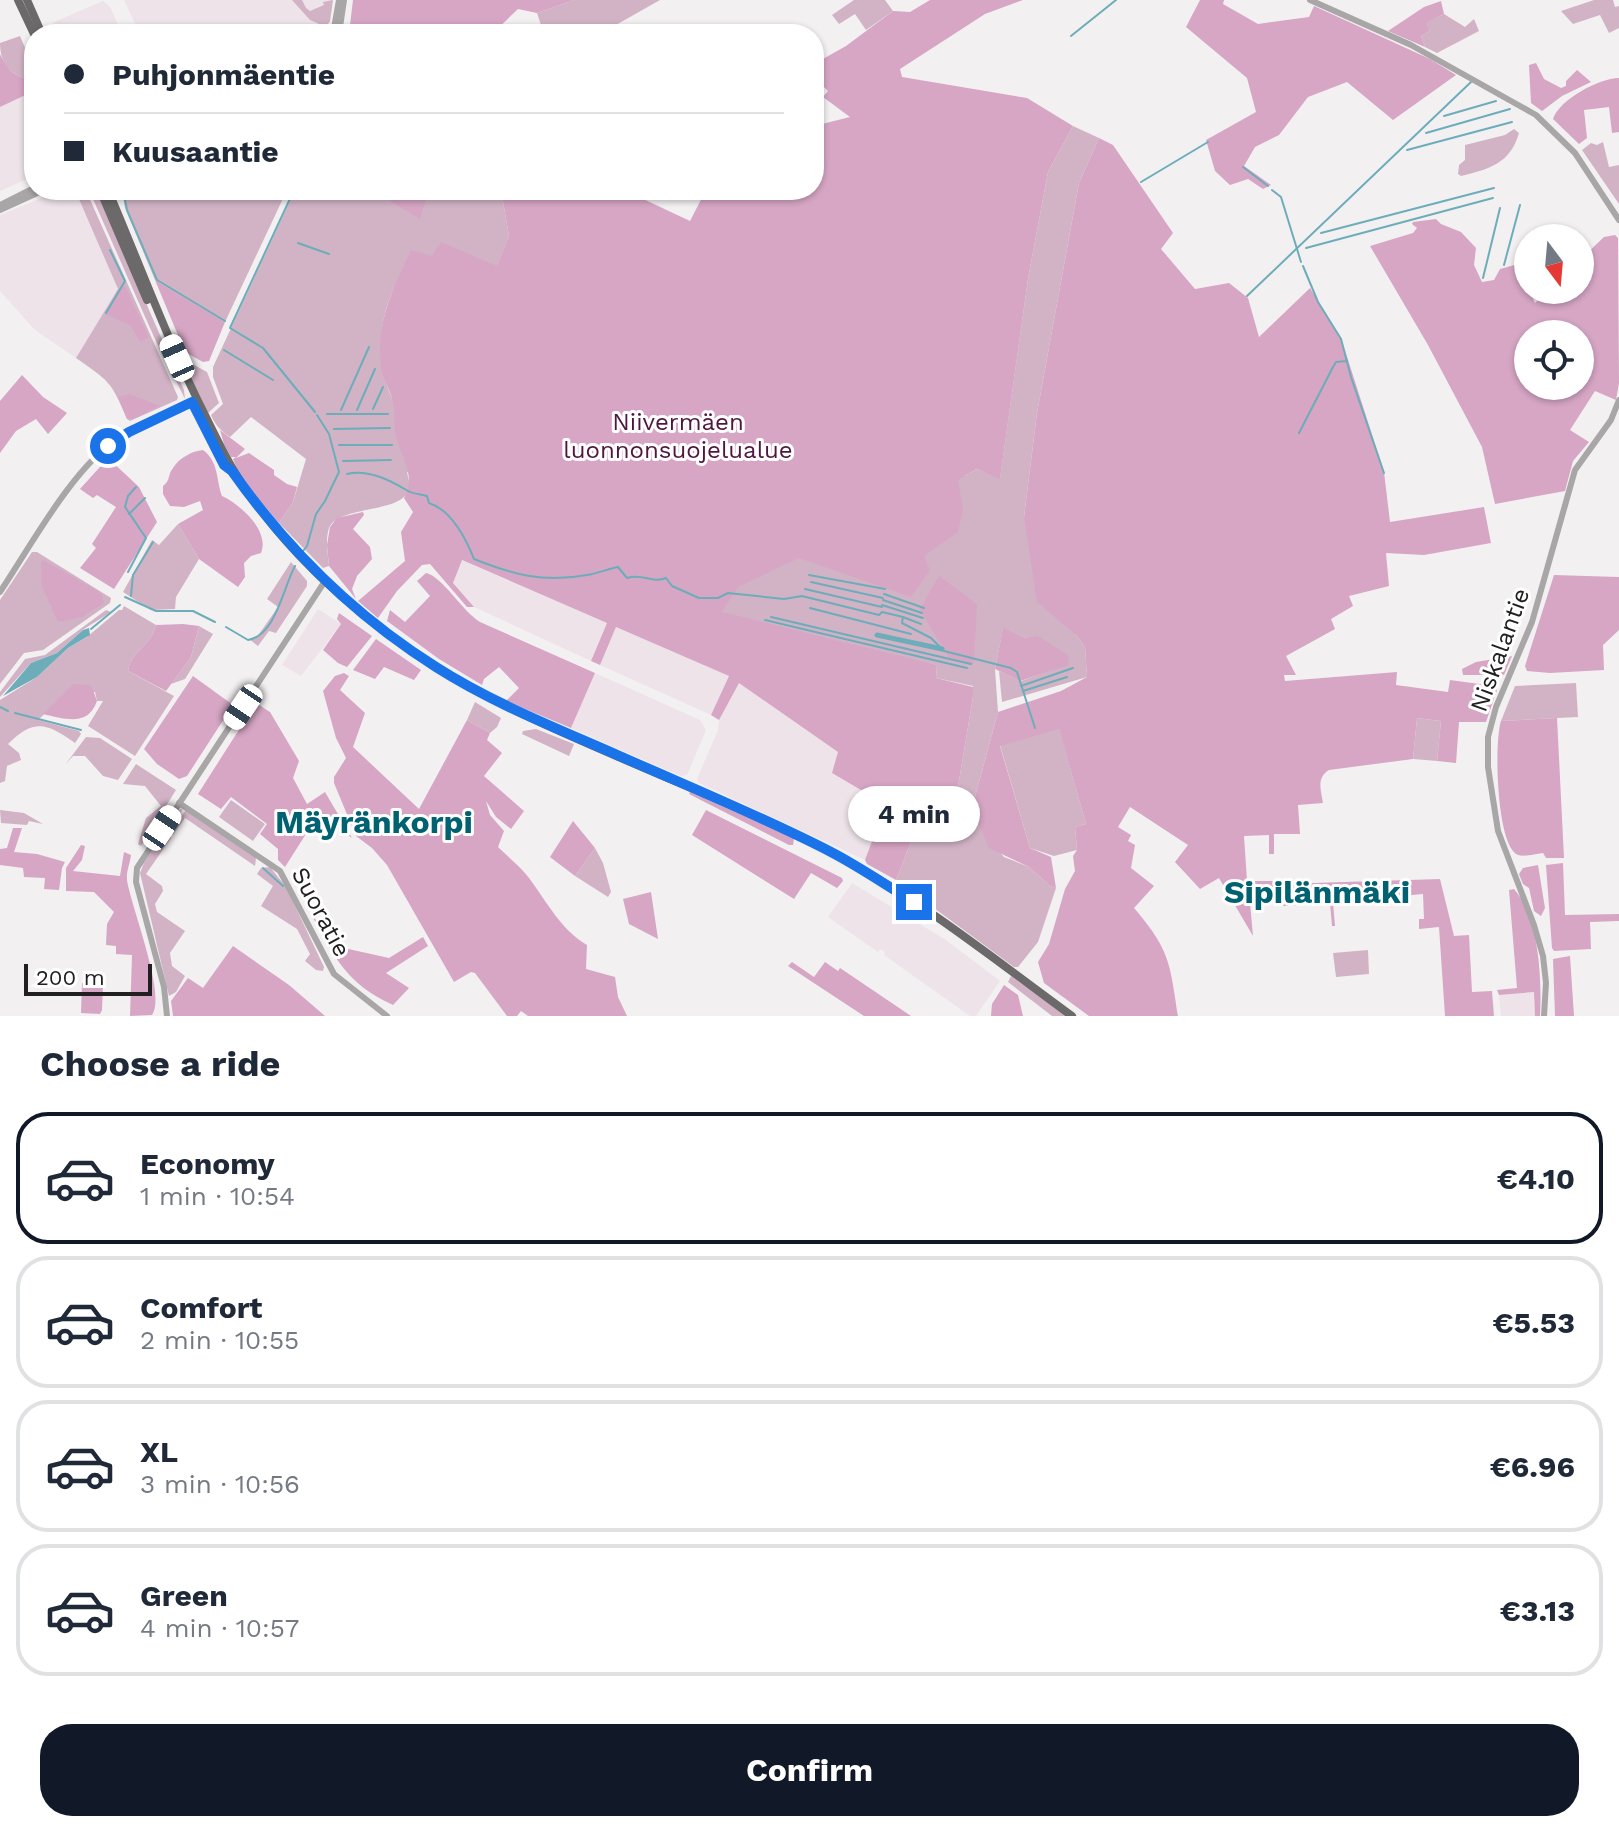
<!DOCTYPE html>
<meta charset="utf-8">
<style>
:root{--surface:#fff;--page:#f2f2f3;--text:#1f2937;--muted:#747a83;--line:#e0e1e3;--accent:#111827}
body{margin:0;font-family:"Work Sans",sans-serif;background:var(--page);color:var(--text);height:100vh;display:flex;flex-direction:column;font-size:30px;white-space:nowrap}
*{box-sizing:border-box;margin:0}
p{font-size:26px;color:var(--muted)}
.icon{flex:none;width:44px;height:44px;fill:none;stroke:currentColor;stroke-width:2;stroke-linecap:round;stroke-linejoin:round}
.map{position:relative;height:1016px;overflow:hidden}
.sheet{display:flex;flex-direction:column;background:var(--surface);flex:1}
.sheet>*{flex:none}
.hud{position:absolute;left:24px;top:24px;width:800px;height:176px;border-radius:32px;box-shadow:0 2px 6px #0004;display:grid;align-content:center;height:176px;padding:0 40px;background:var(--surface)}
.needle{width:52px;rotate:164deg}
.buttons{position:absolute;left:1514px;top:224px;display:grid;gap:16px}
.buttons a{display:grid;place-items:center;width:80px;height:80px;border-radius:50%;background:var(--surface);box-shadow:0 2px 6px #0004;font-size:40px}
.scale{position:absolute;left:24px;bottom:20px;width:128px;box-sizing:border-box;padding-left:8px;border:4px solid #212020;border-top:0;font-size:22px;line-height:28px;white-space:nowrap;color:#212020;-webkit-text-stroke:6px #fffeff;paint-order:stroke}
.end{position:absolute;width:36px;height:36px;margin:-18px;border:10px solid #1a73e8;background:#fff;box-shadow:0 0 0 4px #fff}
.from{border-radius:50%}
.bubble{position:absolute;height:56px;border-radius:28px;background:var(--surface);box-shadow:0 2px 6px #0004;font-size:26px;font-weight:700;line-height:56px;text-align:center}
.car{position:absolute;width:24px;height:48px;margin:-24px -12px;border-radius:10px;box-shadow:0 0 6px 2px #0007;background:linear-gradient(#fff 24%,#345 0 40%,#fff 0 76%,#345 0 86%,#fff 0)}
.hud b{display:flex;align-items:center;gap:28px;height:76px;font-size:30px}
.hud b+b{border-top:2px solid var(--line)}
.hud i{width:20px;height:20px;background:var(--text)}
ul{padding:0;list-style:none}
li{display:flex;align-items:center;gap:24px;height:132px;margin:0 16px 12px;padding:0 24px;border:4px solid var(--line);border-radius:32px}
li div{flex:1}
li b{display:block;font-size:30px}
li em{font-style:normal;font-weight:700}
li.selected{border-color:var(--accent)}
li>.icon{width:72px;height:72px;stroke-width:1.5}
h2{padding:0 40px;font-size:36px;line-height:96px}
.action{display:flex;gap:16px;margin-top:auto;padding:16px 40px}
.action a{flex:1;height:92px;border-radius:32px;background:var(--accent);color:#fff;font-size:32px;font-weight:700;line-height:92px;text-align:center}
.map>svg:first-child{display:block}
.built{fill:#ede3e9}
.green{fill:#d2b3c6;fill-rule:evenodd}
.forest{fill:#d6a6c4;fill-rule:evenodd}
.water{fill:#6dadba}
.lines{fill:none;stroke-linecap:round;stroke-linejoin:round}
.stream{stroke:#6dadba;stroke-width:2}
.canal{stroke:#6dadba;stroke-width:5}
.minor{stroke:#a8a6a7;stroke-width:6}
.major{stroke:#6b696a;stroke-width:8}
.route{stroke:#1a73e8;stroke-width:10}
.labels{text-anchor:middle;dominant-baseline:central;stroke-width:6;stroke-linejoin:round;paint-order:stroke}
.park-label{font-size:24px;fill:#4f173f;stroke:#fffeff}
.street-label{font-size:24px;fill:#212020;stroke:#fffeff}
.district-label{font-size:32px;font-weight:bold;fill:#006270;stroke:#fffeff}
</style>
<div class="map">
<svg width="1619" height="1016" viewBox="0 0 1619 1016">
<rect width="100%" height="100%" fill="#f3f0f2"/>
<g class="built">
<path d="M124,0H333L330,21L324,34H140Z"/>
<path d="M103,1L110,7L122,34H55L52,26L54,22Z"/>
<path d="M34,91V176L0,191V107Z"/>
<path d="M61,190H75L118,289L76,358L35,330L0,291V215Z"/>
<path d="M461,560L607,623L591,661L474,607L453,583Z"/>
<path d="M318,609L341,624L301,676L282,665Z"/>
<path d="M616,627L729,676L711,715L600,665Z"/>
<path d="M595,673L700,720L706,730L687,775L681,776L571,728Z"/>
<path d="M738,682L839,752L832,773L866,793L878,825L865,860L699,783L697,779L718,730L719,720Z"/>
<path d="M852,883L946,940L1000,981L976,1016H970L884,955L885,952L880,949L878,952L828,917Z"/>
<path d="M1534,992L1535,1016H1501L1499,995Z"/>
</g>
<g class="green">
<path d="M292,0H302L306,8L310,11L324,5L323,2L333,0L330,21L326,27L310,20Z"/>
<path d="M574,0H660L600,34H544L537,13Z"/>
<path d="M854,0H885L893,11L866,30L855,14L839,24L832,15Z"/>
<path d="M1594,0H1613L1615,7L1619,6V28L1609,33L1600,15L1573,24L1561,11Z"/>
<path d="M1444,14L1465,27L1474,19L1479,31L1437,53L1425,47L1421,36L1430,31L1425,23Z"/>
<path d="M20,36L34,69V86L30,79C10,76 0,63 0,43Z"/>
<path d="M1073,126L1099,138L1079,183L1037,413L1024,517L1076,635L1085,647L1087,677L1002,702L999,671L1021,681L1069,664L1026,638L1003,629L995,669L998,712L972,808L998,850L1004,857L1029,867L1050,886L1056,888L1038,942L1018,967H1014L896,880L919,822L956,826L955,805L973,697V686L936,678L937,665L710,630L407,472L410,486C408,490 407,494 404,497C388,512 337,508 329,528C325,540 328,554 329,566L323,568L279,523L293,502L306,459L251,417L230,437C221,431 215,425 211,415L223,404L213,377V367L295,190H371L420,218L430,190H501L509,236L497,267L520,277L814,190L965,476L977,469L1000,478L1028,279L1048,172ZM394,288V403C376,366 377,325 394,288Z"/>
<path d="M1514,129L1519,133C1510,164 1489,169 1461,176L1458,174L1459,165L1465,160V145L1505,135Z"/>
<path d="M1603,142L1609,167L1619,165V204L1582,150L1591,143L1597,145Z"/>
<path d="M75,190H84L88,195L178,397L177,400L130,421L127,419C111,381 109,381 76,358L118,289Z"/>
<path d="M89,190H94L101,200L184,390L185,399L154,337Z"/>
<path d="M122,190H287L225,322L155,280L125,208Z"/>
<path d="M185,360L207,372L219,403L208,413L184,365Z"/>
<path d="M178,524L199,559L176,597L175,609L151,610L123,592L152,540L159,545Z"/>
<path d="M32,552H37L111,598L110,603L43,650L24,653L0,684V600Z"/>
<path d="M291,562L307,581V586L276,633L269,631L258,646L249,639L257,637L278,607L267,599Z"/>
<path d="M124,606L156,625C149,650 133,647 128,671L174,696L135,756L88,726L103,701H97L95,692L56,703L38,720L79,731L81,734L75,743C47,723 34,718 8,744L19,753L21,760L7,766L5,781L0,783V700L37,677L68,648L87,637L119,610H122Z"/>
<path d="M106,610L111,612L84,629L57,653L31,663L0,697V692L25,659L45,655Z"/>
<path d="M199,626L213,634L185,679L171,684L191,657Z"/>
<path d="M1576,683L1578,717L1501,721L1515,686Z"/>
<path d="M475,702L501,718L497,727L490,733L467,720Z"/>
<path d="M1417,718L1441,721L1437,761L1413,759Z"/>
<path d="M1059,728L1086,824L1075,827L1077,850L1054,856L1030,848L1000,745Z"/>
<path d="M536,729L574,744L569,756L522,734L523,731Z"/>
<path d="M86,737L100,738L132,759L118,780L103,776L85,756H73L65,765Z"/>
<path d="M136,764L176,790L141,846L138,844L146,818L161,806L145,786L123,784Z"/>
<path d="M231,800L265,824L253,841L219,817Z"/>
<path d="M183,808L168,830L171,838L146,874L162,886L163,891L155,904L157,912L185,931L170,953L172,966L185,976L176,992L169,996L140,873L144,863L177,812Z"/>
<path d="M0,810L24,813L43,824L29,821L27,825L1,823Z"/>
<path d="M186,810L256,858L255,866L185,818L173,835L172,828Z"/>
<path d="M595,848L603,863L611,892L608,897L575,876Z"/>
<path d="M270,867L286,887L324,967L323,971L316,970L305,961L310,954L297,929L261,906L273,886L257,874L261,868Z"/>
<path d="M1368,950L1369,974L1336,977L1333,953Z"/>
<path d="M1011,976L1066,1016H1052L1008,982Z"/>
</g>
<g class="forest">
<path d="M353,0H574L537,13L518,9L492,34H353L350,25Z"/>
<path d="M930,0H1023L985,14L900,69L902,77L1027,98L1073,126L1048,172L1028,279L1000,479L977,469L958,480L963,510L958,532L924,556L930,570L911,597L799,558L738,587L722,612L937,665L936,678L973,687V697L955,805L957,826L919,822L896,880L867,864L865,860L878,825L866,793L832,773L838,752L739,683L719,720L711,715L729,676L616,627L600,665L591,661L607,623L462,560L453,583L474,607H467L430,564L422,565L397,591L378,618L358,601L405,561L401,532L413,512L404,498C416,476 403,461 397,440C393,428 396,415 393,403C391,391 383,380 381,368C376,321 392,291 411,250L432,256L441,242L497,266L509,236L501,190H624L690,221L706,190H814V126L850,117L823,97L828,91L814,77V64L846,46L893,11L910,12Z"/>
<path d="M1200,0H1224L1223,4L1258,24L1309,17L1314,6L1430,59L1456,75L1393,120L1347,82L1308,97L1279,135L1255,147L1244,166L1271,185L1263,189L1248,179L1230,185L1215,171L1206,140L1256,112L1247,78L1186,27Z"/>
<path d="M1441,1L1444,14L1426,23L1430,31L1421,36L1425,47L1388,31L1424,7Z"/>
<path d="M0,54C8,70 13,76 30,79L34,91L0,107Z"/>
<path d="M1536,63L1544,79L1561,88L1566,86V81L1577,70L1591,82L1562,96L1542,111L1531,103L1529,65Z"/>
<path d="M1619,78V132L1612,133L1609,107L1584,110L1587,138L1579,144L1553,119C1559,100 1599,78 1619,78Z"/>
<path d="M1099,138L1113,145L1173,233L1161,249L1195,289L1229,283L1248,298L1259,337L1310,288L1341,338L1384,472L1390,522L1484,507L1491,543L1424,555L1386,553L1389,586L1349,596L1353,606L1331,619L1335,629L1286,656L1296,675H1284L1285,681L1397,672L1396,685L1448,692L1450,680L1494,686L1497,690L1486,722H1459L1456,763L1437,761L1441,721L1417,718L1413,759L1329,770C1316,778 1321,790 1323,803L1298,805L1300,834H1274V854H1269V835L1244,836L1247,881H1273L1274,889L1249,892L1253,936L1219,878L1200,889L1175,862L1188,845L1130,807L1118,827L1131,835L1128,841L1135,845L1131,868L1154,886L1134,908C1170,950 1170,963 1178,1016H1089L1044,983L1038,962L1049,944L1065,889L1075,871L1073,856L1077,850L1075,827L1086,824L1059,729L1000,746L1030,848L1051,857L1056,888L1050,886L1029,867L989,848L972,808L998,712L1061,691L1087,677L1085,647L1076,635L1037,602L1024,517L1037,413L1079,183Z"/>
<path d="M371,190H430L420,219Z"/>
<path d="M1436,219L1441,224L1461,232L1476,248L1474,265L1482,282L1494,280L1500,269L1518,264L1535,303L1549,290H1580V260L1604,237L1615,235L1618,238L1619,383L1616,400L1595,391L1570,430L1589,442L1573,461L1565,491L1495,504L1482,447L1428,345L1370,246L1413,233L1417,228L1412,224L1413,222ZM1580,334V386H1528V334Z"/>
<path d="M155,280L225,322L209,361L203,362L185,352Z"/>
<path d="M125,286L149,337L140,342L131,326L106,314L118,290Z"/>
<path d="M22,375L43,397L67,413L48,434L36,419L16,431L0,453V401Z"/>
<path d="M129,394L160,406L133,419H127L118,397Z"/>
<path d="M220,430L245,449L236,458L249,453L274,470V475L287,484L297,487L293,502L279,523C262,503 242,483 233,459L236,457H231L224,444Z"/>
<path d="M203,450C219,462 216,480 222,496C241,505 270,531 261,553L251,556L244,563L245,577L238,587L199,559L178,524L203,510L200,501L184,507L170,506L163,494V486C171,480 167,476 173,468C179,458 192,451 203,450Z"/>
<path d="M108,458L139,487L157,522L114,589L80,568L96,548L92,544L116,507L97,495L93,498L80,489Z"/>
<path d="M363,512L364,515L353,529L370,547L372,559L357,576L352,589L356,599L329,566L327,545L330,527L337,518Z"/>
<path d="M43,560L96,590L102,595L104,603L82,617L58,622L41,584V563Z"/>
<path d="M426,573C442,576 462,611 480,622L595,673L571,728L506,701L519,688L499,667L484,679L482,685L439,659L387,621L390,610L405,622L430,596L417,581Z"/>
<path d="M1554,575L1619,577V630L1603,645L1604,670L1550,673L1527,671L1525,666Z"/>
<path d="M939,576L977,604L974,664L948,657L920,609Z"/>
<path d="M339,613L372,636L347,667L338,663L323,650L341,624L337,619Z"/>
<path d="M183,624L199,626L191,657L166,691L128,671C133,647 149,650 156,625Z"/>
<path d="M1003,628L1026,638L1038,636L1068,655L1069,665L1020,681L995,669Z"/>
<path d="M376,639L421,670L414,680L384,667L375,679L353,670Z"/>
<path d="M1512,656L1504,675H1463L1462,669L1476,662Z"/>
<path d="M344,673L349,676L340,690L365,713L353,747L419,809L467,720L490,733L487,740L502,753L484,776L524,811L511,829L496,817L486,801L490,815L504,831L498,847C508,857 521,867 529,878C547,902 561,930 587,945L586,969L615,977L618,997L627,1016H528L521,1011L517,1016H507L475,973L471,972L454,982L387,865L372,848L356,836L334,783V777L346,758L336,738L323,691L335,676Z"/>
<path d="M193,676L233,705L187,776L179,779L157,764L144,749Z"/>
<path d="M73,684L91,685L97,701C88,727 65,719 43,714Z"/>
<path d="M256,703L270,712L299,761L293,778L307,804L325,792L352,838L318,815L285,867L278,860V849L260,834L267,824L231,797L221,809L198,794Z"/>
<path d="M1557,718L1564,858H1546L1543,853C1536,854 1524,857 1518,855C1496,846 1494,741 1501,721Z"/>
<path d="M690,792L794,838L793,845H789L689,794Z"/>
<path d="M706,810L842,878L843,881L837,888L811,873L794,899L692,835Z"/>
<path d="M573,821L595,848L575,876L550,857Z"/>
<path d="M13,828H22L14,852L37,854L65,862L62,868L59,890L44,889L45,878L24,877L23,868L0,865V849L7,848Z"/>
<path d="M81,845L85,846L82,860L73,871L120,876L124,852L131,855C130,864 126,871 127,880C131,907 167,996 152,1015L130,1016L132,955L116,954V946L106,945L107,924L114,912L94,892L66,891V868Z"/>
<path d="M1563,863L1565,915L1619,914V921L1590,922L1591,949L1554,951L1552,948L1546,865Z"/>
<path d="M1538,865L1545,908L1541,916L1534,911L1529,888L1523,884L1519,874L1523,868Z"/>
<path d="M1440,879L1454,936L1469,935L1472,992L1492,991L1494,1016H1445L1439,927L1419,929V919H1424L1423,894L1333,902L1335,926H1332L1330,903L1283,906L1281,884Z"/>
<path d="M1514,889C1539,917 1542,979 1540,1016H1535L1534,992L1499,995L1497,990L1517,988L1509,890Z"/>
<path d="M651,892L658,939L629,924L623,899Z"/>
<path d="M310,912L335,946L389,958L423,937L428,946L386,973L409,988L393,1005C345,983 334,956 310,912Z"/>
<path d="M233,946L289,985L325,1016H173L171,1001L188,978L203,988Z"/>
<path d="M1570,956L1574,1016H1555L1553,959Z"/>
<path d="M792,962L814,977L825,962L838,971L840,968L911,1016H864L788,966Z"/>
<path d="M82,983L103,985L102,1010L100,1014L81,1013Z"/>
<path d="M1004,985L1018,995L1023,1016H991L992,1004Z"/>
</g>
<path class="water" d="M89,628L90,635L68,648L37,677L3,696L31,663L57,653L83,630Z"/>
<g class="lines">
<g class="stream">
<path d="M1071,36L1116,0"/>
<path d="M1444,116L1496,101"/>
<path d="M1426,133L1510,109"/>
<path d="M1407,150L1512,122"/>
<path d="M1243,167L1268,186"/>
<path d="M1141,182L1208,142"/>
<path d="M123,190L127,210L157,280L225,321"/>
<path d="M294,190L230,328L263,348L315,412"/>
<path d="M1272,190L1281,197L1301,262"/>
<path d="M1321,233L1494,188"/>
<path d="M298,243L329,254"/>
<path d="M1306,248L1493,198"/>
<path d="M1504,265L1520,205"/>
<path d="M1303,266L1318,302L1341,339L1351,377L1384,473"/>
<path d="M1483,278L1500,208"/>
<path d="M1247,296L1471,82"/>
<path d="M106,313L125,281L110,250"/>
<path d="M224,350L273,380"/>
<path d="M373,409L383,387"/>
<path d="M341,410L369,347"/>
<path d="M357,410L375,369"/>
<path d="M327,414H388"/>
<path d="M334,429L390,428"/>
<path d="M1299,433L1333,367L1336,362L1347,361"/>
<path d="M339,445H392"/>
<path d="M343,461L391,460"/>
<path d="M347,474C368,469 390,480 408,491C413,494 421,494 427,496L429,503C451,510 466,539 474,559C514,575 544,583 587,575C597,574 607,569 618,567L627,578C644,573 651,584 666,578L672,586L699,598H718L728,593L784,599L802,596L879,615L882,612L903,617L902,623L931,638L944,651L1011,668L1017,672L1035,728"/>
<path d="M129,514L145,498"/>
<path d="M303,551L307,546L316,514L325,501L339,472L329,434L317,415"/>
<path d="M128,572L146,538L125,507L128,496L136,487"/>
<path d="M809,575L885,589"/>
<path d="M811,582L883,598"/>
<path d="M805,589L882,607"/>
<path d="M884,594L924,608"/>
<path d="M131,596L133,575L153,542"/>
<path d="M125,597L156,611H193L215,622"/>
<path d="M883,600L922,613"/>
<path d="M882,605L923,618"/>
<path d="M810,608L911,634"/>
<path d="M771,617L971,664"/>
<path d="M903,617L921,624"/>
<path d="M765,620L967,668"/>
<path d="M226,627L248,640C276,635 283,588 295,566"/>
<path d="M91,629L120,605"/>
<path d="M1021,686L1073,668"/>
<path d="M1023,691L1067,677"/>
<path d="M0,707L8,711"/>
<path d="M15,713L81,730"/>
<path d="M263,868L283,886"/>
</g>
<path class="canal" d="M877,635L942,649"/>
<g class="minor">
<path d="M1310,0L1411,45L1536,115L1575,153L1619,220"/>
<path d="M333,34L339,0"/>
<path d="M339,34L344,0"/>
<path d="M0,205L34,188"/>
<path d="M0,210L44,190"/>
<path d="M0,592C32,544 72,469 119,437C143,421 172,413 197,399"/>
<path d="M179,803L280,871L334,974L387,1016"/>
<path d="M167,1016L164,987L136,882L137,868L325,581"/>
<path d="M1544,1016L1546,983L1543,956L1534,925L1498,831L1488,767V737L1496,707L1532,622L1575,470L1611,420L1619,400"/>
</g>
<g class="major">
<path d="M18,0L34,34"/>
<path d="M27,0L42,34"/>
<path d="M100,190L147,300"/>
<path d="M108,190C140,265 168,342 205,415C222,450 238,482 262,512C325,594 418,663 510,708C615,760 727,798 831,852C917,897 994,959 1072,1016"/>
</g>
</g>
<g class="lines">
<path class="route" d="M108,446L129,432L192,402L224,465L232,471C287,549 355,616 436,667C494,704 559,729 622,757C692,788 763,817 831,852C860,867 887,886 914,902"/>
</g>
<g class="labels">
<g class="park-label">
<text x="678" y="422">Niivermäen<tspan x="678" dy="28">luonnonsuojelualue</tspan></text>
</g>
<g class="street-label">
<text transform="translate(1500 650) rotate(-70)">Niskalantie</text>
<text transform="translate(321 912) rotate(62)">Suoratie</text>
</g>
<g class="district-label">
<text x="374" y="822">Mäyränkorpi</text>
<text x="1317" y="892">Sipilänmäki</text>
</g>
</g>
</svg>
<div class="buttons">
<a><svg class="needle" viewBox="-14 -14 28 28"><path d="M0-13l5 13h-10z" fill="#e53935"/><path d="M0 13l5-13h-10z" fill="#747a83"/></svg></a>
<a><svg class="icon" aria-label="locate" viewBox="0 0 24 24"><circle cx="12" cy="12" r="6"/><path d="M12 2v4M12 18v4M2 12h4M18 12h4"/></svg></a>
</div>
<div class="scale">200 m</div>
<i class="end from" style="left:108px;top:446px"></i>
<i class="end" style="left:914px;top:902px"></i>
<div class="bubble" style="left:848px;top:786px;width:132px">4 min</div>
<i class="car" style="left:177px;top:358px;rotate:336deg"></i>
<i class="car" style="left:243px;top:707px;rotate:214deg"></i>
<i class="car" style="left:162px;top:828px;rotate:34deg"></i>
<div class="hud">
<b><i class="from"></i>Puhjonmäentie</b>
<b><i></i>Kuusaantie</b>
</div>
</div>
<section class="sheet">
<h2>Choose a ride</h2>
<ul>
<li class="selected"><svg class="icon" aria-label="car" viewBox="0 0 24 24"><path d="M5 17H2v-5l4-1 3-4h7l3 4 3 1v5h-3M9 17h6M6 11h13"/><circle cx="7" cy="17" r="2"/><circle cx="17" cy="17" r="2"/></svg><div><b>Economy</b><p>1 min · 10:54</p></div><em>€4.10</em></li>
<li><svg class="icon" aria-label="car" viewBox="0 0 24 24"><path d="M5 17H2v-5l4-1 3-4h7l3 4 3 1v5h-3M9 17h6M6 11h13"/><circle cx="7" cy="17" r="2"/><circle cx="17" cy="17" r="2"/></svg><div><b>Comfort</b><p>2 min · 10:55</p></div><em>€5.53</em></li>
<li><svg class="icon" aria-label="car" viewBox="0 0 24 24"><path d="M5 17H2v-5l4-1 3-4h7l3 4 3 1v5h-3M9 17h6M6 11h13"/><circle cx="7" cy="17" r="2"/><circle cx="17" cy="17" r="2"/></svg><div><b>XL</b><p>3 min · 10:56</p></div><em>€6.96</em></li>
<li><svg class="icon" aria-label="car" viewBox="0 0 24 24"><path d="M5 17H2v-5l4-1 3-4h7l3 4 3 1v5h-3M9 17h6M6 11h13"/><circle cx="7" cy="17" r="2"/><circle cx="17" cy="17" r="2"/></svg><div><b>Green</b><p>4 min · 10:57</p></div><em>€3.13</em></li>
</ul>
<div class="action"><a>Confirm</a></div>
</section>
